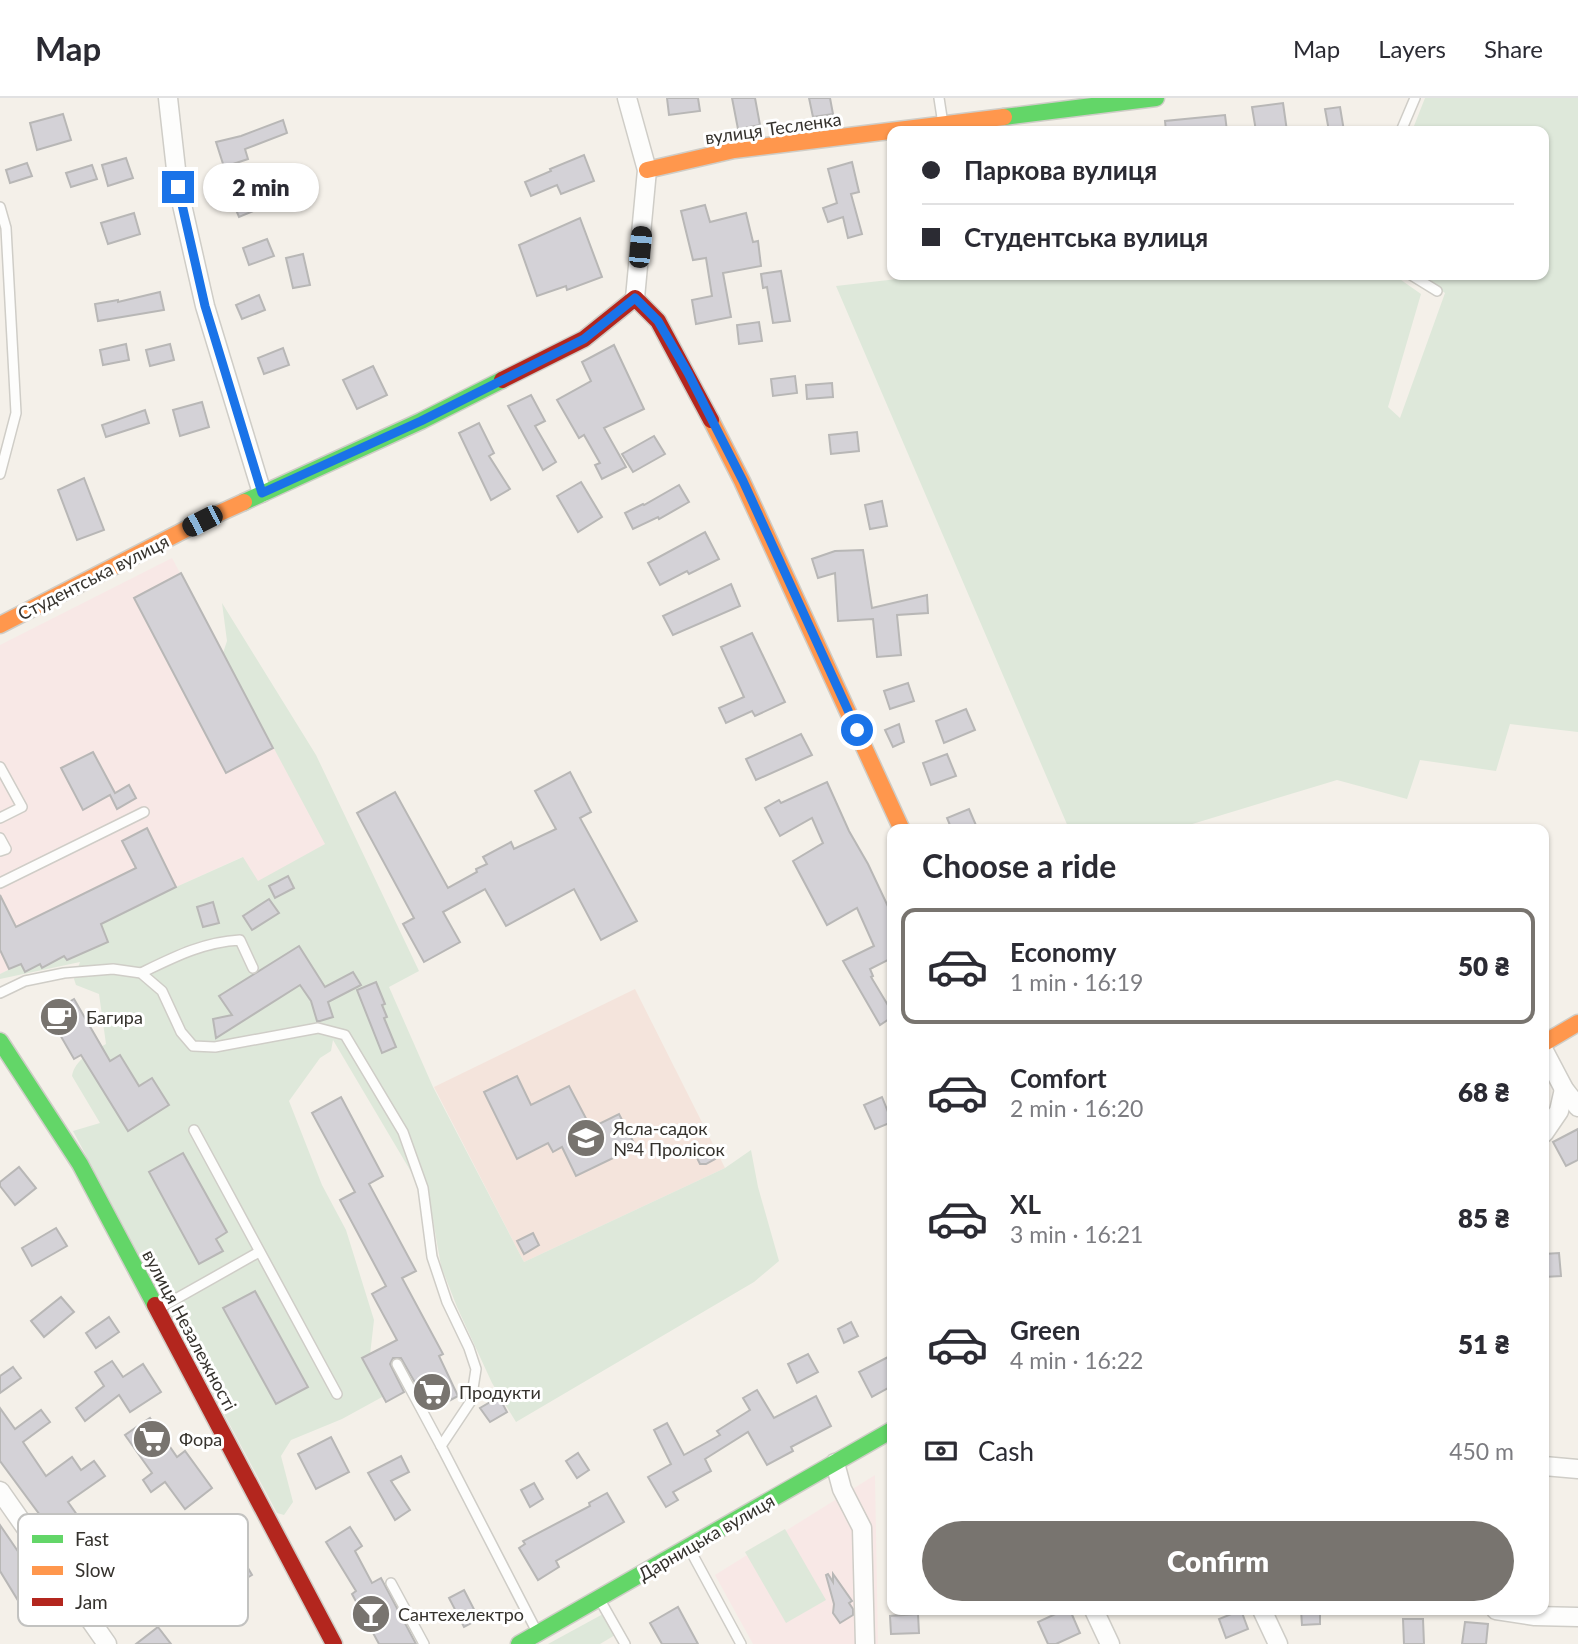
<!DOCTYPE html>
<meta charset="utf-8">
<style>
:root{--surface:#fff;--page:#f2f2f3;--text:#2b2b33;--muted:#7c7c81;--line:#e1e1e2;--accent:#78746f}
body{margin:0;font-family:Lato,sans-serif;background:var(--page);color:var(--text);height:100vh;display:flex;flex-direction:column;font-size:26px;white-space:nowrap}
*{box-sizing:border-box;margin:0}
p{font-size:23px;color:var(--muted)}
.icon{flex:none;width:38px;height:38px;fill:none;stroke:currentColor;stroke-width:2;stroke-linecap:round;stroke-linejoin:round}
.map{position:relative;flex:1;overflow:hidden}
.sheet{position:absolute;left:887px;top:726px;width:662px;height:791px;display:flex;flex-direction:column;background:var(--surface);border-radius:14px;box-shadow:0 2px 5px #0004}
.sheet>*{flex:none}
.hud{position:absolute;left:887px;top:28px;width:662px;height:154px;border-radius:14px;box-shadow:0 2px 5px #0004;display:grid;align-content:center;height:154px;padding:0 35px;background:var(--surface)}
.end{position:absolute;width:32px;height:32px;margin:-16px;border:9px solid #1a73e8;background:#fff;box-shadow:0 0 0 4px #fff}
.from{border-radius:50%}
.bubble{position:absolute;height:49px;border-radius:24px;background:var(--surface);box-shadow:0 2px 5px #0004;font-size:23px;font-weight:800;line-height:49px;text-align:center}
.car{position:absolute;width:21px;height:42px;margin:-21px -10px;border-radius:9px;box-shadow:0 0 5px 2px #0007;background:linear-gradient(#222 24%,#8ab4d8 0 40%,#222 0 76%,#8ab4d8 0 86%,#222 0)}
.hud b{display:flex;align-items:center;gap:24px;height:66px;font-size:26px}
.hud b+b{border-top:2px solid var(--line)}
.hud i{width:18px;height:18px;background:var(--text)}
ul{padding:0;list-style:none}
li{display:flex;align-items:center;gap:21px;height:116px;margin:0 14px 10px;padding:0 21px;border:4px solid transparent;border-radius:14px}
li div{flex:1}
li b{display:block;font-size:26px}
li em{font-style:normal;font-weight:800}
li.current{border-color:var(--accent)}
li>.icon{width:63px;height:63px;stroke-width:1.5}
h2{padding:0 35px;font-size:32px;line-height:84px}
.pay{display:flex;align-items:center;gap:18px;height:77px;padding:0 35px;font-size:26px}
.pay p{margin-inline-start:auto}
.button{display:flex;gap:14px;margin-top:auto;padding:14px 35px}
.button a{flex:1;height:80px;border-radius:42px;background:var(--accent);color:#fff;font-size:28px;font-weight:800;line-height:80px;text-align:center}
header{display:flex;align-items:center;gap:42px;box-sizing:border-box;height:98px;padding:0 35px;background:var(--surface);border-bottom:2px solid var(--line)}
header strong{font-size:33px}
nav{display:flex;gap:38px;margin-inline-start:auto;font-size:24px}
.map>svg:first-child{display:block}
.industrial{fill:#f8e8e6}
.education{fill:#f4e4dc}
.green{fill:#dee8da}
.building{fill:#d4d2d7;stroke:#b8b7b6;stroke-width:2}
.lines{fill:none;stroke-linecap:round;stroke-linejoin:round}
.lane-casing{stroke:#cfcdc7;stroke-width:12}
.street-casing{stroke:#cfcdc7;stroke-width:21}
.fast-casing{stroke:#cfcdc7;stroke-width:19}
.slow-casing{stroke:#cfcdc7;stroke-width:19}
.jam-casing{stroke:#cfcdc7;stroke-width:19}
.lane{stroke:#fdfdfc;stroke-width:9}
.street{stroke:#fdfdfc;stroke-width:18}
.fast{stroke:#63d668;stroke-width:16}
.slow{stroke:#ff974d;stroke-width:16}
.jam{stroke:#b3261e;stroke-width:16}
.route{stroke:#1a73e8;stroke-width:9}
.labels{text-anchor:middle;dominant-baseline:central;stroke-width:6;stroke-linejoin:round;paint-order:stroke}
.street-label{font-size:18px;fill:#35322d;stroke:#fff}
.poi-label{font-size:18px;fill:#35322d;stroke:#fff;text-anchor:start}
.key{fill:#fff;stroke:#c2c2c0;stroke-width:2}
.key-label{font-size:19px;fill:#35322d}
</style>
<header>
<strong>Map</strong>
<nav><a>Map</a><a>Layers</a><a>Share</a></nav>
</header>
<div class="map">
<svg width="1578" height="1546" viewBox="0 0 1578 1546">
<rect width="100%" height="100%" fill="#f4f0e9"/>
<g class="industrial">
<path d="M172,460L326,746L257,784L242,759L176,789L0,876V547Z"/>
<path d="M875,1377L878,1546H753L715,1477Z"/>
</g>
<path class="education" d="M635,891L725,1070L524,1164L434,989Z"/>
<g class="green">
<path d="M1425,0H1578V634L1510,626L1496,673L1420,662L1407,701L1337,682L1189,727L1160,732L1069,731L836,188L932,177H1394L1421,196L1388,309L1400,320L1445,195L1420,177H1544V33H1412Z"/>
<path d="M222,505L316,657L419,873L389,889L433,989L524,1164L725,1070L751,1052L758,1089L779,1163L754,1184L516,1324L492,1285L457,1209L441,1168L431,1111L410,1072L333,942L331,953L320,960L289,1003L322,1087L346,1132L374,1222L370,1257L384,1298L342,1321L291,1342L281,1358L293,1404L284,1417L277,1415L73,1033L100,1025L72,978C75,961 92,954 106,946L99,896L76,887L74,881L80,864L0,881V876L176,789L243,759L258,783L325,746L223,555L227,543Z"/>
<path d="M785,1431L826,1502L786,1525L745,1454Z"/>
<path d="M603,1516L615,1537L600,1546H548Z"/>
</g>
<g class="building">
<path d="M667,0H698L700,13L669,17Z"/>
<path d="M732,0H755L760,27L738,31Z"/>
<path d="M809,0H830L833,16L813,19Z"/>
<path d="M1283,5L1287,33H1256L1252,9Z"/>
<path d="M1340,9L1344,33H1329L1325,11Z"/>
<path d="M63,16L71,42L37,52L30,25Z"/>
<path d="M1225,17L1227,33H1166L1165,23Z"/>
<path d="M283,22L287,35L245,51L248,61L224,69L216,44L241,38Z"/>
<path d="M584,57L594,83L561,96L557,87L531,98L525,84L551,73L550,71Z"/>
<path d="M126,60L133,80L108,88L102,67Z"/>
<path d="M852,64L859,94L851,96L862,136L848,140L843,119L828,124L823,110L837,105L828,71Z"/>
<path d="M27,65L32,78L10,85L6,72Z"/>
<path d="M92,67L97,81L71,89L66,75Z"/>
<path d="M257,89L265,108L239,119L231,100Z"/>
<path d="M705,107L710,124L746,115L753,144L758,143L761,168L723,175L731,219L696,226L692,202L712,198L706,160L693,162L681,113Z"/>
<path d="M134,115L140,136L108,146L101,125Z"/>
<path d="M580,120L602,179L567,192L566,188L537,198L519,147Z"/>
<path d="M267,141L274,158L249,167L243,150Z"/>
<path d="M303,156L310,187L293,190L286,160Z"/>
<path d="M781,173L790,223L773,225L767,189L763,190L761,176Z"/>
<path d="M160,194L164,212L98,223L95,206L118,202V204Z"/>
<path d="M259,197L265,212L242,221L236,207Z"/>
<path d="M759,224L762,243L739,246L737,227Z"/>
<path d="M126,246L129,262L103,267L100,252Z"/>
<path d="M170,246L174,262L150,268L146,252Z"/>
<path d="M614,247L644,311L604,330L626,369L602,381L595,367L600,365L584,337L579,340L557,302L591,283L582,264Z"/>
<path d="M283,250L289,267L264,276L258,260Z"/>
<path d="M373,268L387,297L357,311L343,282Z"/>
<path d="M795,278L797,295L773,298L771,281Z"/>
<path d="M832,285L833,299L807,301L806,287Z"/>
<path d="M531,297L545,323L535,328L556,364L543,372L508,308Z"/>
<path d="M202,304L209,329L180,338L173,312Z"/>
<path d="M145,312L149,325L106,339L102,327Z"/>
<path d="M479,325L494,355L489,358L510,391L491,402L459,335Z"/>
<path d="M857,334L859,353L831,356L829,337Z"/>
<path d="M654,338L665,356L633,374L622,356Z"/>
<path d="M84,380L104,432L77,442L58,392Z"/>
<path d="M581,384L602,419L578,434L557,398Z"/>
<path d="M679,387L689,404L659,421L658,419L633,431L625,415L643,406L644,407Z"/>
<path d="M882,403L887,428L870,431L865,407Z"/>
<path d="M705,434L719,461L689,476L687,473L660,487L648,465Z"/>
<path d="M863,452L872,510L927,497L928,515L897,517L901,557L877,559L873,521L838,523L835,475L818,480L812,461L835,453Z"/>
<path d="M181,475L273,650L226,675L134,500Z"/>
<path d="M731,486L740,508L673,537L663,518Z"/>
<path d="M752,535L785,604L755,618L752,613L726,625L719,610L744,599L721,549Z"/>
<path d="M908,585L914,603L890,611L884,593Z"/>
<path d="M966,611L975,632L944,645L936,623Z"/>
<path d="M899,626L904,644L893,649L885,632Z"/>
<path d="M801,636L812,657L756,682L746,661Z"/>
<path d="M93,654L115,695L129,687L136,700L117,711L110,697L83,712L61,670Z"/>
<path d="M947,656L956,678L931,687L923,665Z"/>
<path d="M570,674L591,714L580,720L637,823L601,842L574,791L506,828L485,791L443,814L460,844L424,864L403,826L414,820L357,715L395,694L448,790L477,774L476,771L487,766L483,759L511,744L514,751L556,731L535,693Z"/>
<path d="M827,684L849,733L868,766L892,817V860L870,871L873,878L871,879L892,914V919L880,927L843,863L874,848L857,810L827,827L793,763L823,745L812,720L780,738L765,710L779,702L781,705Z"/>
<path d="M969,711L978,732H952L947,720Z"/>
<path d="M147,730L176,789L101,826L108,844L67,862L64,858L42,870L40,866L25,874L21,866L9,871L0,852V797L16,829L136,770L122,743Z"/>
<path d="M288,778L294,790L275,800L269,788Z"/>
<path d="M269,801L279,815L252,832L243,818Z"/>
<path d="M213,804L219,825L203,829L197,809Z"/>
<path d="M299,848L325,889L353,874L361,887L328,904L333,919L320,923H317L311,903L300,887L216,940L213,921L232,917L219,898Z"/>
<path d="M376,884L385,906L382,907L387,919L384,920L396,949L382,955L357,892Z"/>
<path d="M74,901L110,963L120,957L139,988L152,980L169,1007L128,1033L81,957L74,961L48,916Z"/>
<path d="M517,978L531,1007L569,988L591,1030L619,1016L636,1049L576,1078L562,1049L553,1054L548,1045L517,1061L484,994Z"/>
<path d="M341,999L383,1078L369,1086L416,1173L402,1180L443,1256L439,1258L458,1298L432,1312L420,1287L417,1288L401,1260H393L390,1266L404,1294L386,1304L362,1260L397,1242L372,1196L386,1188L340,1102L355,1094L312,1015Z"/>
<path d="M882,999L892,1024L875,1031L864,1007Z"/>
<path d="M1578,1031V1062L1566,1068L1553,1044Z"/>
<path d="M709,1048L715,1061L706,1066H700L695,1056Z"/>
<path d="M183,1055L227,1134L216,1141L223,1153L199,1166L149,1074Z"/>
<path d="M19,1069L36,1090L15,1107L0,1088V1084Z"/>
<path d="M56,1130L67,1148L32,1168L22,1150Z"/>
<path d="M533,1135L539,1147L524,1156L517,1143Z"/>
<path d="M1559,1155L1561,1178L1544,1179V1156Z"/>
<path d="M255,1193L308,1289L276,1306L223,1210Z"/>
<path d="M61,1199L74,1214L44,1239L31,1223Z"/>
<path d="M109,1219L119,1234L96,1250L86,1235Z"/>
<path d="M851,1224L858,1238L844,1245L838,1231Z"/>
<path d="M808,1256L818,1274L797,1285L788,1266Z"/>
<path d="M892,1257V1288L872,1299L859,1274Z"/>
<path d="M112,1263L123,1279L143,1266L161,1294L130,1314L119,1297L85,1323L76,1310L104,1288L95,1274Z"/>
<path d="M13,1269L21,1280L0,1295V1278Z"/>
<path d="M757,1292L774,1320L816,1298L831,1328L791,1349L793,1353L767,1367L748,1334L705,1361L711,1373L673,1394L678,1402L666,1409L648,1379L671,1366L654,1332L667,1325L684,1357L720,1337L717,1333L750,1312L743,1300Z"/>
<path d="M499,1299L507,1314L490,1324L480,1310Z"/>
<path d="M0,1310L15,1331L41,1312L50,1324L23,1344L46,1378L72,1359L81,1372L94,1363L105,1378L68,1404L80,1421L65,1432L60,1425L51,1432L0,1363Z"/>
<path d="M150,1320L177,1359L185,1353L212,1390L185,1411L165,1384L151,1394L143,1382L152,1375L125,1337Z"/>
<path d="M331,1339L349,1374L316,1391L298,1356Z"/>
<path d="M578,1355L589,1372L577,1380L566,1363Z"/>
<path d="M401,1358L409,1374L391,1383L410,1412L395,1422L368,1375Z"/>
<path d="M534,1385L543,1401L530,1409L521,1392Z"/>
<path d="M607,1395L624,1424L556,1463L559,1469L538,1482L519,1450L525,1446L523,1443L590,1408L589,1405Z"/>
<path d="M0,1427L49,1499L25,1514L0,1473Z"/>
<path d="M350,1429L362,1448L355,1453L372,1485L381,1480L416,1546H379L352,1496L356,1493L326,1444Z"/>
<path d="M238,1453L252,1477L206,1504L201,1496L228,1476L219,1464Z"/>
<path d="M828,1476L833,1484V1476L852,1503L849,1505L853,1511V1517L840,1525L833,1515L834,1506L826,1477Z"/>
<path d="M464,1492L479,1521L464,1529L449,1500Z"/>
<path d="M678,1509L698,1546H662L650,1525Z"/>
<path d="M1064,1512H1070L1080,1535L1056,1546H1048L1038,1524Z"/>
<path d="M1241,1512L1248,1531L1226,1540L1219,1521Z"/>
<path d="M1301,1512H1320V1526L1302,1527Z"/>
<path d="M918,1516L919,1535L891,1536L890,1518Z"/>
<path d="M1403,1521H1423L1424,1546H1404Z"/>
<path d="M1465,1524L1488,1526L1486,1546H1462Z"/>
<path d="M158,1529L171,1546H136Z"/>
</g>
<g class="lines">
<g class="lane-casing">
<g id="lane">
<path d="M939,0L943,26"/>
<path d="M1401,33L1415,0"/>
<path d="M0,109L6,130L16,315L0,376"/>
<path d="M1411,177L1437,193"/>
<path d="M0,669L22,709L0,720"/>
<path d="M0,740L6,751L0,753"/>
<path d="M0,785L144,714"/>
<path d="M141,875C174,859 203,844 240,842L253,870"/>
<path d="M0,895L25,883L64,875L113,871L141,875L162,893L181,934L193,948L215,949L318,930L345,937L403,1034L423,1090L432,1159L447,1204L469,1250L476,1271L471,1303L441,1348L537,1534"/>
<path d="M194,1032L337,1296"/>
<path d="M158,1211L259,1154"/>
<path d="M397,1266L441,1348"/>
<path d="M689,1450L741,1546"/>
<path d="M391,1485L424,1546"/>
<path d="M600,1502L625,1546"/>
</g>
</g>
<g class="street-casing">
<g id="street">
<path d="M168,0L178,89L205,208L262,395"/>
<path d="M627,0L647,72L635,200"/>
<path d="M1544,953L1564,991L1578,1009"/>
<path d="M1544,1035L1559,1013L1564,991"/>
<path d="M835,1365L842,1391L862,1430L865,1546"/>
<path d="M1544,1368L1578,1371"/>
<path d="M0,1393L107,1546"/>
<path d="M1094,1512L1110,1546"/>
<path d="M1262,1512L1278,1546"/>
<path d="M1496,1512L1535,1518L1578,1519"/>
</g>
</g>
<g class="fast-casing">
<g id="fast">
<path d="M1004,19L1156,0"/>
<path d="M244,404L421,323L502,282"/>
<path d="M0,943L80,1066L155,1207"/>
<path d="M519,1546L892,1332"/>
</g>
</g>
<g class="slow-casing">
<g id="slow">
<path d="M647,72L734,52L1004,19"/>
<path d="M711,322L742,383L902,732"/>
<path d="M0,527L202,423L244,404"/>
<path d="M1544,945L1578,925"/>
</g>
</g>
<g class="jam-casing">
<g id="jam">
<path d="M502,282L584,241L635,200L658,223L711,322"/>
<path d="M155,1207L334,1546"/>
</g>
</g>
<use href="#lane" class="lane"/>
<use href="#street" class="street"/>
<use href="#fast" class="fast"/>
<use href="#slow" class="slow"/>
<use href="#jam" class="jam"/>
</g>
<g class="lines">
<path class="route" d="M178,89L205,208L262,395L421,323L584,241L635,200L658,223L688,275L743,383L857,632"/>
</g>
<defs>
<g id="cafe-disc" transform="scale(2.0125)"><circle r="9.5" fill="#78746f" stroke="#fff"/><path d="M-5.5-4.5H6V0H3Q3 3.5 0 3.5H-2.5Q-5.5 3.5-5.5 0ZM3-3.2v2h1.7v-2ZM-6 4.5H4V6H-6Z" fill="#fff"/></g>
<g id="school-disc" transform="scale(2.0125)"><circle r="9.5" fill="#78746f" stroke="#fff"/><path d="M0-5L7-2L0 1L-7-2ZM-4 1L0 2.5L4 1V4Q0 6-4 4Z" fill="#fff"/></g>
<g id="supermarket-disc" transform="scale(2.0125)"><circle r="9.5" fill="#78746f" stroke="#fff"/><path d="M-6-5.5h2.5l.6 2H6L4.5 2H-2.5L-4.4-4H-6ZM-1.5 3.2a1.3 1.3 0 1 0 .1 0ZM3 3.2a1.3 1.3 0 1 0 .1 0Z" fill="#fff"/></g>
<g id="bar-disc" transform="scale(2.0125)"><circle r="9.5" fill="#78746f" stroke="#fff"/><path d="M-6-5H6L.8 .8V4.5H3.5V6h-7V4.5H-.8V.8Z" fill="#fff"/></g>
</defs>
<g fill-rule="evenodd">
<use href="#cafe-disc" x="59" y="919"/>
<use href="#school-disc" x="586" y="1040"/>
<use href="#supermarket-disc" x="432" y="1294"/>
<use href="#supermarket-disc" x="152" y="1341"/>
<use href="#bar-disc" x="371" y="1516"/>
</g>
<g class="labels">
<g class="street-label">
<text transform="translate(773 30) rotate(-8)">вулиця Тесленка</text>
<text transform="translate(93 479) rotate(-27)">Студентська вулиця</text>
<text transform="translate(190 1232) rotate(62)">вулиця Незалежності</text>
<text transform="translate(706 1439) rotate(-30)">Дарницька вулиця</text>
</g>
<g class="poi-label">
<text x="86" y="919">Багира</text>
<text x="613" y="1030">Ясла-садок<tspan x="613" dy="21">№4 Пролісок</tspan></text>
<text x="459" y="1294">Продукти</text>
<text x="179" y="1341">Фора</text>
<text x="398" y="1516">Сантехелектро</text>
</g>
</g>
<rect x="18" y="1416" width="230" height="112" rx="10" class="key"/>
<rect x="32" y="1437" width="31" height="8" fill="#63d668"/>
<rect x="32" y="1468" width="31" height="9" fill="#ff974d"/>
<rect x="32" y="1500" width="31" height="8" fill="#b3261e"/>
<g class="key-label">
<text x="75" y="1448">Fast</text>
<text x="75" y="1479">Slow</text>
<text x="75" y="1511">Jam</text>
</g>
</svg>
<i class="end from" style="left:857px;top:632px"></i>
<i class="end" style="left:178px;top:89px"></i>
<div class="bubble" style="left:203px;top:65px;width:116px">2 min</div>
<i class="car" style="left:640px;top:149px;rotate:5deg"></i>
<i class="car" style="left:202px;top:423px;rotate:243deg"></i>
<div class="hud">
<b><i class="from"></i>Паркова вулиця</b>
<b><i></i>Студентська вулиця</b>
</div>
<section class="sheet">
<h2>Choose a ride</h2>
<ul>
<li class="current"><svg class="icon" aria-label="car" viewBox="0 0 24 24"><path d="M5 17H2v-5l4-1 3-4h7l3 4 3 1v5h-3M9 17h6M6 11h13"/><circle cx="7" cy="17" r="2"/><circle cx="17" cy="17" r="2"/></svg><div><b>Economy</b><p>1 min · 16:19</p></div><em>50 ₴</em></li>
<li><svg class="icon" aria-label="car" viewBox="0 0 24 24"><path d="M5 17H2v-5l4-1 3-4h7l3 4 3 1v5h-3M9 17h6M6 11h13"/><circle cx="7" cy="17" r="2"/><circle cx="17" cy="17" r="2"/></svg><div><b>Comfort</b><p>2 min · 16:20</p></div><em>68 ₴</em></li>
<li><svg class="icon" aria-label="car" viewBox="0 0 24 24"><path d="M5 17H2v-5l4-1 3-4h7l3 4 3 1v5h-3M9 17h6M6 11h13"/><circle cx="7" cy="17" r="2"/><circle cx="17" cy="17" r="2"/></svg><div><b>XL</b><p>3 min · 16:21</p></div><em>85 ₴</em></li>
<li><svg class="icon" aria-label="car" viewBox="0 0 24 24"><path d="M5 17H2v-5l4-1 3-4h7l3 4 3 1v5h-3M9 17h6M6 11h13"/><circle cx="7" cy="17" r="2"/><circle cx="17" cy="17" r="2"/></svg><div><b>Green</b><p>4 min · 16:22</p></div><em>51 ₴</em></li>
</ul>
<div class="pay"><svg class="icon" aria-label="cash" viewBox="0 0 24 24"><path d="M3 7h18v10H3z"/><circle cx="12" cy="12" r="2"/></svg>Cash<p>450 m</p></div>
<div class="button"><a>Confirm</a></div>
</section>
</div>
